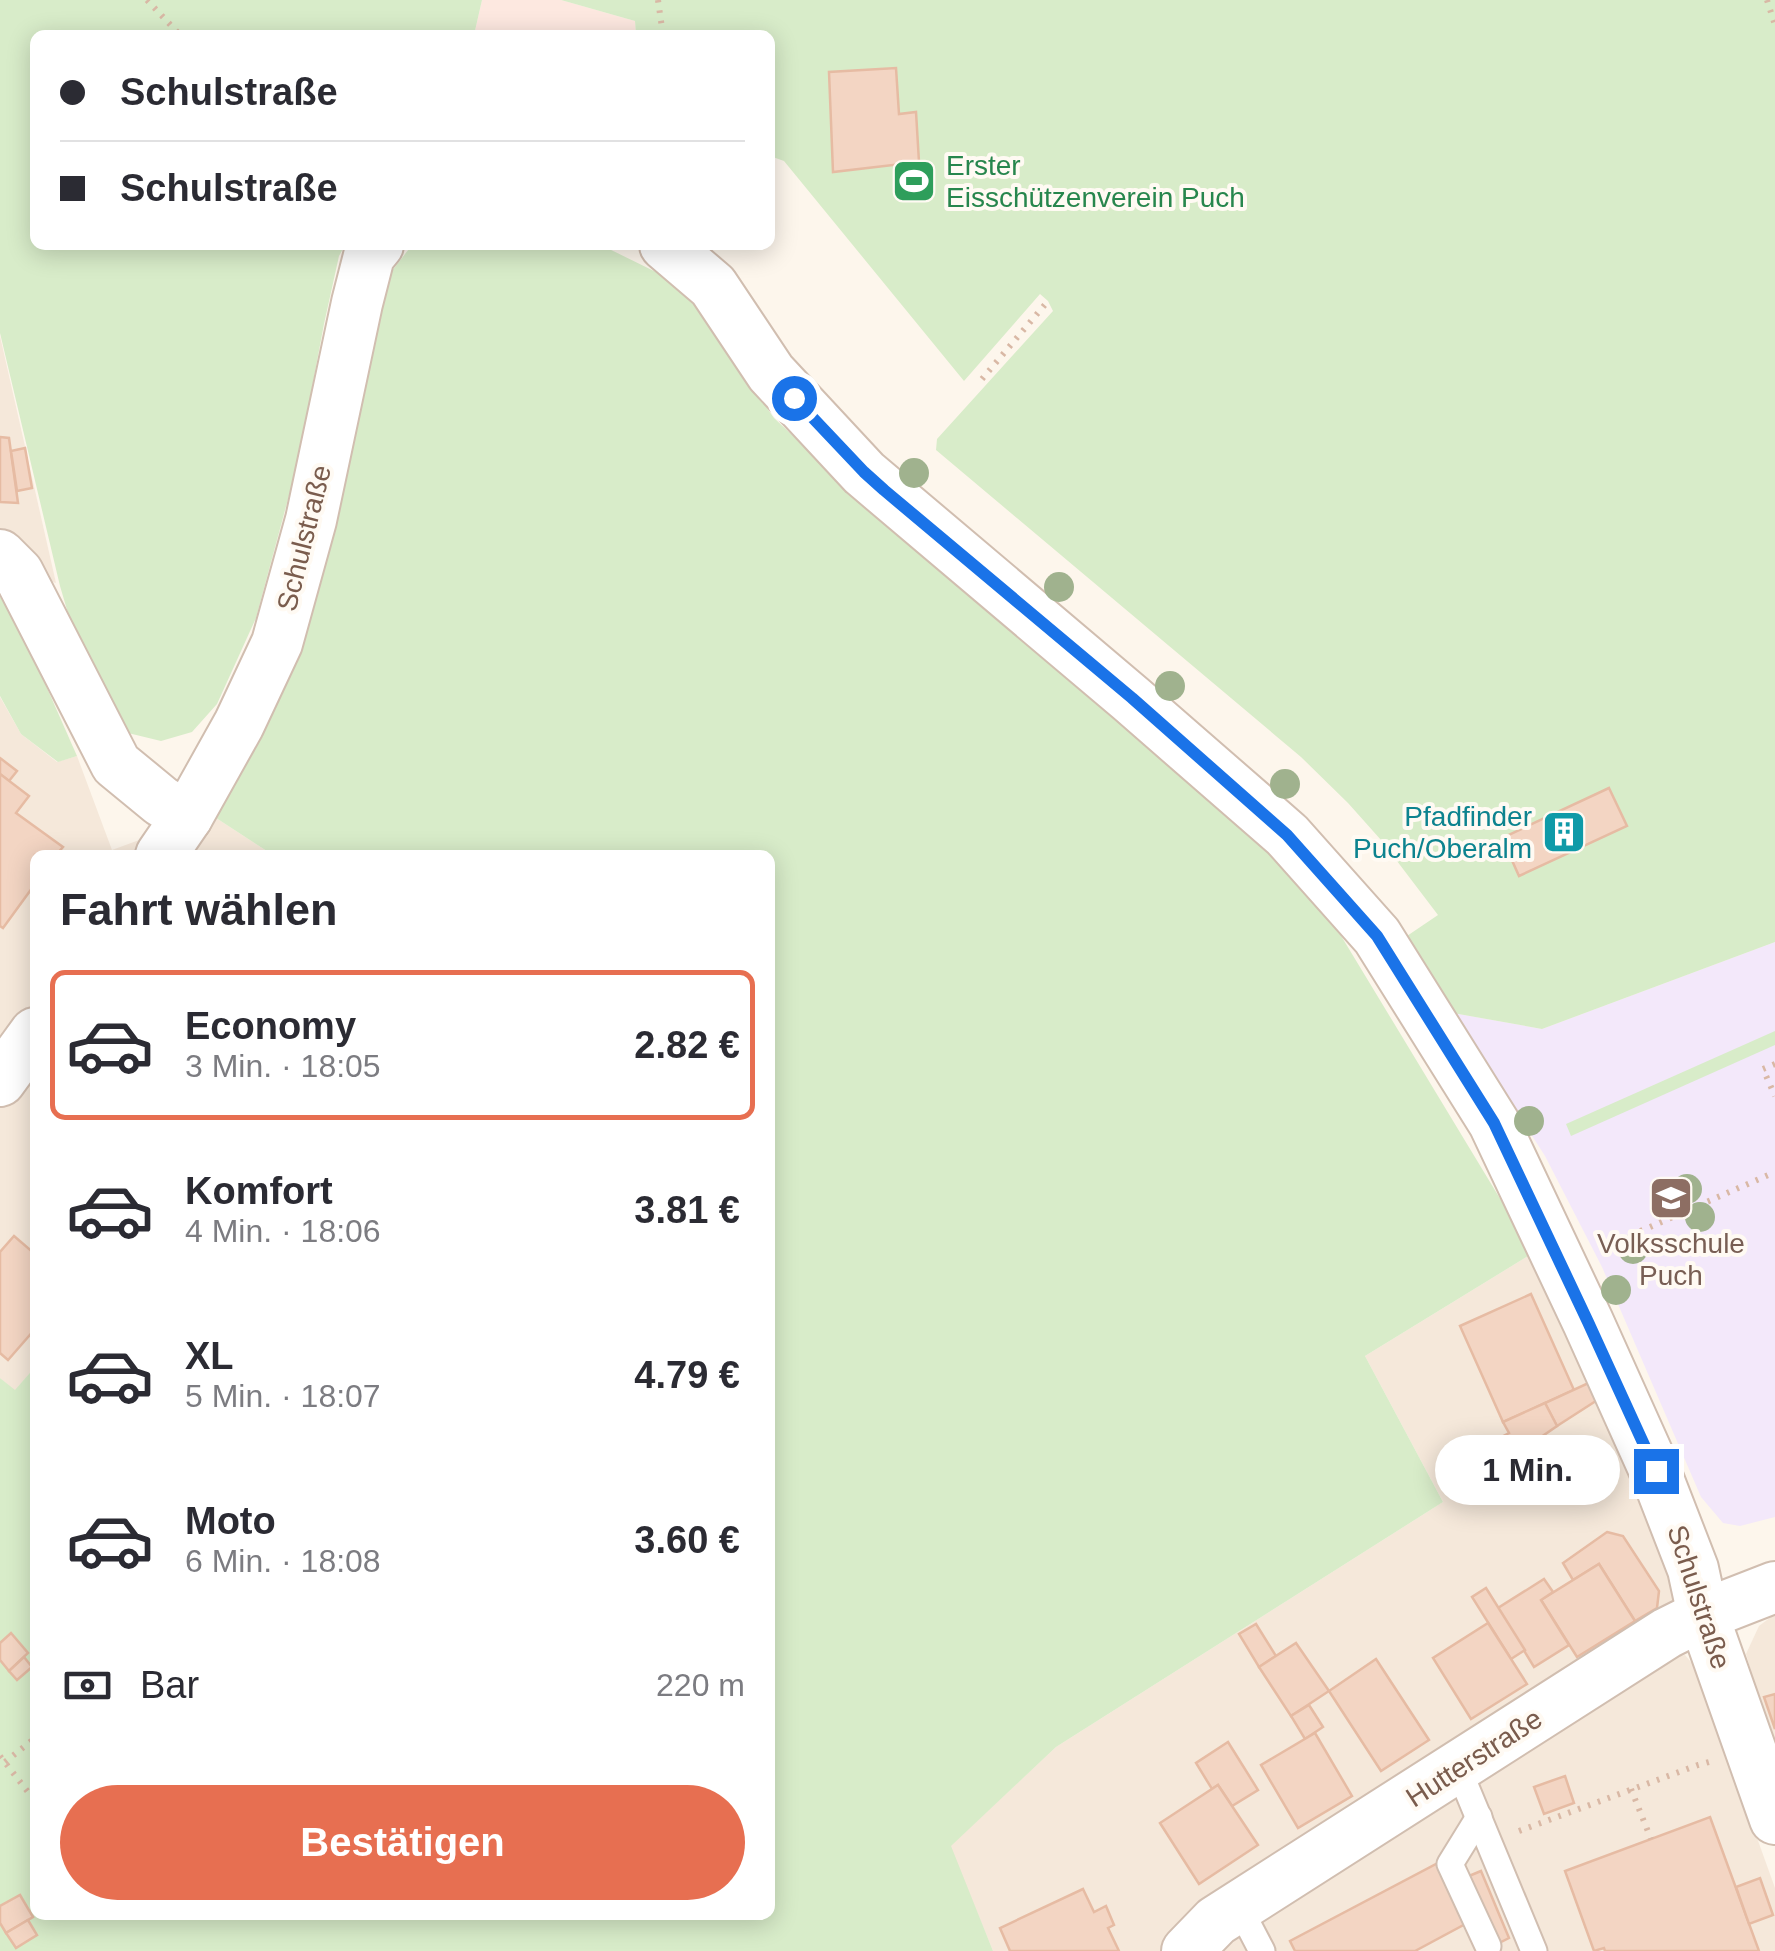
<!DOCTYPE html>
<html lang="de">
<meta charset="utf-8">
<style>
:root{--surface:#fff;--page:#f7f7f7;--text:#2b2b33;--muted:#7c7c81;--line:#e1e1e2;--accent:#e76f51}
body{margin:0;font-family:Arial,sans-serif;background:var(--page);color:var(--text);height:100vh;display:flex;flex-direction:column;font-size:38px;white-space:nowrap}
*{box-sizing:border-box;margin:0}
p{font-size:32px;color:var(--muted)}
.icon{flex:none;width:55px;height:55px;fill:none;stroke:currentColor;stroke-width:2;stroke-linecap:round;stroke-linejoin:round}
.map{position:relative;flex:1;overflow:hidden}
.sheet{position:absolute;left:30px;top:850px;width:745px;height:1070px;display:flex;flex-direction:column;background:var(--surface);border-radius:15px;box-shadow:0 5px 25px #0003}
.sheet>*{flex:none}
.banner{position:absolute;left:30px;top:30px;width:745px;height:220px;border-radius:15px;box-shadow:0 5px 25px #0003;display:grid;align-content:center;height:220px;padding:0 30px;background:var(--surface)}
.end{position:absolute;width:45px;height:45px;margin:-22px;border:12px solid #1a73e8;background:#fff;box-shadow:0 0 0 5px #fff}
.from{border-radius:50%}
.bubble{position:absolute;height:70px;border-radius:35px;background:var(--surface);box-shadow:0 5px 25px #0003;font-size:32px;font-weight:600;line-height:70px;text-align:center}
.banner b{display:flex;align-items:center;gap:35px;height:95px;font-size:38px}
.banner b+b{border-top:2px solid var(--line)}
.banner i{width:25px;height:25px;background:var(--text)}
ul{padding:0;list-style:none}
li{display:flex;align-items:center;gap:30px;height:150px;margin:0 20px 15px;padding:0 10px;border:5px solid transparent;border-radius:15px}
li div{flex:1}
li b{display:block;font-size:38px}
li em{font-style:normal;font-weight:600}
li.active{border-color:var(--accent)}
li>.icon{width:90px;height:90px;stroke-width:1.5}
h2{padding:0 30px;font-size:45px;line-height:120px}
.pay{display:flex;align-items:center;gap:25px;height:110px;padding:0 30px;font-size:38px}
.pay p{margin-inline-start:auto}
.primary-button{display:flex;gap:20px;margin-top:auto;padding:20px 30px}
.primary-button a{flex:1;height:115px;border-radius:60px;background:var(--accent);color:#fff;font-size:40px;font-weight:600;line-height:115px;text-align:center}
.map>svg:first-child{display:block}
.residential{fill:#f5e8da}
.commercial{fill:#fde8e0}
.education{fill:#f3e8fa}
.green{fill:#d8ecc9}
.building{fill:#f3d5c3;stroke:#e6bba3;stroke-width:2.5}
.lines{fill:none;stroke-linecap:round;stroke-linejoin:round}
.lane-casing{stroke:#d1beb0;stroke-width:29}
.street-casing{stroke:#d1beb0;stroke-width:54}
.path{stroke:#d9b8a5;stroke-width:6;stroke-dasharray:2.5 8;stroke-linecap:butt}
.lane{stroke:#fff;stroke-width:25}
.street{stroke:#fff;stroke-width:50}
.tree{fill:#a0b28e}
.route{stroke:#1a73e8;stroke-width:12}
.labels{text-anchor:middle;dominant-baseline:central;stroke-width:8;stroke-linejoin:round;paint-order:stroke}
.leisure-label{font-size:28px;fill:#27864d;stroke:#fffaf3;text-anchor:start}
.street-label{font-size:28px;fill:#7a5c4d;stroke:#fffaf3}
.culture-label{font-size:28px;fill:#0d838f;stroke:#fffaf3;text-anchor:end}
.education-label{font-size:28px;fill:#785e54;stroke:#fffaf3}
</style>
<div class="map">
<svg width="1775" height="1951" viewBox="0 0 1775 1951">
<rect width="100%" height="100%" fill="#fdf6ec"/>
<g class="residential">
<path d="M0,336L56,583L0,566Z"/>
<path d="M0,697L21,734L57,762L77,756L112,850L210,814L273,855H35V1367L15,1391L0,1378Z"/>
<path d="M1533,1253L1678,1578L1675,1599L1664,1619L1167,1951H993L950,1846L1056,1747L1443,1502L1365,1356Z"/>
<path d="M1775,1614V1753L1746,1654L1759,1626Z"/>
<path d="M1685,1655L1696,1668L1775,1888V1951H1218L1229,1937L1660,1660Z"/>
</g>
<path class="commercial" d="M482,0H561L635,21L636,35H474Z"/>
<path class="education" d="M1775,942V1517L1740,1526L1723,1523L1701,1497L1602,1267L1545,1156L1453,1013L1542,1029Z"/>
<g class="green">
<path d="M0,0H482L474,35H35V245H345L339,256L324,324L298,462L256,618L217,704L192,732L161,741L128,733L70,620L60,586L0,333Z"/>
<path d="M561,0H1775V942L1542,1029L1453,1013L1404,938L1438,915L1381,840L1348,803L1301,757L936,450L937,439L1053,311L1048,301L1040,294L964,381L784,161L770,156V35H636L635,21Z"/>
<path d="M412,245H601L658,273L691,301L774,418L824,465L1282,858L1323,906L1533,1253L1365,1356L1443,1502L1056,1747L951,1846L993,1951H0V1378L15,1390L35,1367V1915H770V855H273L210,814L381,285Z"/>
<path d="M0,597L21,629L77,756L58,762L21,734L0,696Z"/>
<path d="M1775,1031V1045L1571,1136L1566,1124Z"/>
</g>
<g class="building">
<path d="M896,68L899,114L916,112L919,162L833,172L829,72Z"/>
<path d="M0,437L9,438L18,503L0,502Z"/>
<path d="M25,448L32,488L17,491L11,451Z"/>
<path d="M0,758L17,771L9,781L0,774Z"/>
<path d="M0,774L29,796L16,813L63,847L56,855H35V884L3,928L0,926Z"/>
<path d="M1609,788L1627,826L1519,876L1502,838Z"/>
<path d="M14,1236L35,1254V1329L8,1360L0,1353V1252Z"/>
<path d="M1531,1294L1574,1390L1503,1422L1460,1326Z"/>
<path d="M1595,1380L1602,1397L1557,1426L1545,1403Z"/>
<path d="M1545,1403L1557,1426L1502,1464L1490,1443L1509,1433L1503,1422Z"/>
<path d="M1607,1532L1623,1536L1659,1591L1657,1608L1635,1621L1599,1564L1573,1580L1563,1563Z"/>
<path d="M1599,1564L1635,1621L1577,1657L1541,1600Z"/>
<path d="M1544,1579L1553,1592L1541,1600L1569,1645L1534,1667L1498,1608Z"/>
<path d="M1486,1588L1525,1650L1511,1659L1472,1597Z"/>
<path d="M1488,1623L1527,1684L1471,1719L1433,1658Z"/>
<path d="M1256,1624L1276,1656L1259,1667L1239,1634Z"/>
<path d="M11,1633L28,1653L9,1671L0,1660V1643Z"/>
<path d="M1296,1643L1329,1691L1291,1716L1259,1667Z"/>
<path d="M24,1657L32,1667L17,1680L9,1671Z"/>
<path d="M1376,1659L1429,1740L1381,1771L1329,1691Z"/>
<path d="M1775,1694V1729L1764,1697Z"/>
<path d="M1309,1705L1323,1727L1305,1739L1291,1716Z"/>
<path d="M1315,1733L1352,1796L1298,1828L1261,1765Z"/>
<path d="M1228,1742L1258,1790L1232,1806L1218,1785L1212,1789L1196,1763Z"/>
<path d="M1565,1776L1574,1803L1544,1814L1534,1787Z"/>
<path d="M1218,1785L1258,1845L1199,1884L1160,1823Z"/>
<path d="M1710,1817L1759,1951H1605L1604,1948L1594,1951L1565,1871Z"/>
<path d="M1438,1863L1469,1922L1415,1951H1295L1290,1941Z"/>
<path d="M1481,1871L1509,1938L1497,1944L1469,1876Z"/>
<path d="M1760,1878L1773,1915L1749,1924L1736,1887Z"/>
<path d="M1083,1889L1094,1912L1106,1906L1114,1925L1108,1928L1119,1951H1010L1000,1928Z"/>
<path d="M20,1895L33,1917L6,1933L0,1923V1906Z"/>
<path d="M28,1920L37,1935L16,1948L6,1933Z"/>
</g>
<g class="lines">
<g class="lane-casing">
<g id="lane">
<path d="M1458,1768L1534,1951"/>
<path d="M1479,1817L1450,1864L1488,1946"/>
<path d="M1239,1907L1262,1951"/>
</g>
</g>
<g class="street-casing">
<g id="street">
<path d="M665,245L713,286L771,373L864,473L1131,699L1287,835L1377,936L1494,1123L1588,1322L1655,1471L1693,1569L1703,1615L1775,1819"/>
<path d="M0,555L18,573L116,764L161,801L187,817"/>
<path d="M161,855L187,817L239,724L277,643L311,520L357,303L369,256L378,245"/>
<path d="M0,1081L35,1033"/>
<path d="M1187,1951L1216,1921L1667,1633L1703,1615L1775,1587"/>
</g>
</g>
<g class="path">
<path d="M147,0L180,35"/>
<path d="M658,0L663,35"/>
<path d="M1767,0L1775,25"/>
<path d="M982,379L1048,301"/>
<path d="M1775,1064L1763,1069L1775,1096"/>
<path d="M1602,1248L1775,1172"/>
<path d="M0,1756L35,1801"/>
<path d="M5,1762L35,1738"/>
<path d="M1631,1789L1651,1839"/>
<path d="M1519,1831L1698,1765L1709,1762"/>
</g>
<use href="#lane" class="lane"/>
<use href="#street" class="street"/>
</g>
<g class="tree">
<circle cx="914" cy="473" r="15"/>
<circle cx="1059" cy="587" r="15"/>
<circle cx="1170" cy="686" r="15"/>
<circle cx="1285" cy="784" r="15"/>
<circle cx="1529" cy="1121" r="15"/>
<circle cx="1687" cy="1189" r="15"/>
<circle cx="1700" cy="1217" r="15"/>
<circle cx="1633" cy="1249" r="15"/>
<circle cx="1616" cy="1290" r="15"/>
</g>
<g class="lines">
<path class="route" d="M794,398L864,472L884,490L1132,698L1287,835L1377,936L1494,1123L1588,1322L1656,1471"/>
</g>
<defs>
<g id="stadium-square" transform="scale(2.25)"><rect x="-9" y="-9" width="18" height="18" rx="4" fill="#2e9e5b" stroke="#fffaf3"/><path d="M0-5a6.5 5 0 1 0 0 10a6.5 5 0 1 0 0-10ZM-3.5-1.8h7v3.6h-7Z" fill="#fff"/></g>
<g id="building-square" transform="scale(2.25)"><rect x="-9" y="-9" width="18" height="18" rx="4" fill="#0f9aa8" stroke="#fffaf3"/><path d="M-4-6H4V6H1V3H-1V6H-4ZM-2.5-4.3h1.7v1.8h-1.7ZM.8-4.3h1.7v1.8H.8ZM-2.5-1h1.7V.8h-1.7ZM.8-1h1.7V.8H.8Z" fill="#fff"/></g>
<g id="school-square" transform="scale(2.25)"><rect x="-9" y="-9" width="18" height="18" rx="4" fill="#8d6e63" stroke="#fffaf3"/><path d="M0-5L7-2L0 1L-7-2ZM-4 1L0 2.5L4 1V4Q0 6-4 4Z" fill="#fff"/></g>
</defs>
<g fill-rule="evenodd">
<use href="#stadium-square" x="914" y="181"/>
<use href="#building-square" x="1564" y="832"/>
<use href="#school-square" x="1671" y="1198"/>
</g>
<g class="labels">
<g class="leisure-label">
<text x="946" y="165">Erster<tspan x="946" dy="32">Eisschützenverein Puch</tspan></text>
</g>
<g class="street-label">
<text transform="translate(304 538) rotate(-76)">Schulstraße</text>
<text transform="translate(1699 1597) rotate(72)">Schulstraße</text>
<text transform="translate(1474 1758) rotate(-33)">Hutterstraße</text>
</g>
<g class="culture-label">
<text x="1532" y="816">Pfadfinder<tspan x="1532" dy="32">Puch/Oberalm</tspan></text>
</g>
<g class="education-label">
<text x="1671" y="1243">Volksschule<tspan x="1671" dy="32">Puch</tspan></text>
</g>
</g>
</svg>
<i class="end from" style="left:794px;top:398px"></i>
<i class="end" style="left:1656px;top:1471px"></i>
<div class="bubble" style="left:1435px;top:1435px;width:185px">1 Min.</div>
<div class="banner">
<b><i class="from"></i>Schulstraße</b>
<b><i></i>Schulstraße</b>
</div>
<section class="sheet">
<h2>Fahrt wählen</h2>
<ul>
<li class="active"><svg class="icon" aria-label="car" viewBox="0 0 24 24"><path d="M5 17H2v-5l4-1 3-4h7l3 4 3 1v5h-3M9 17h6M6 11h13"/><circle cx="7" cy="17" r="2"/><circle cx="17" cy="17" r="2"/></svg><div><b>Economy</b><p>3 Min. · 18:05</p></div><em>2.82 €</em></li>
<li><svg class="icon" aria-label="car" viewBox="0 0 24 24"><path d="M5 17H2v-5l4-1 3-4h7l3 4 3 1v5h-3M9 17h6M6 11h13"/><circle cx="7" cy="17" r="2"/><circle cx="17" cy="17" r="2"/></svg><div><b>Komfort</b><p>4 Min. · 18:06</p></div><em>3.81 €</em></li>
<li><svg class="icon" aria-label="car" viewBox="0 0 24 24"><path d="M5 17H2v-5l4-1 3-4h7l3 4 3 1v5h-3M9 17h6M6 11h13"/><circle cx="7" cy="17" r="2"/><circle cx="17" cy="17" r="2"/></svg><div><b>XL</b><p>5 Min. · 18:07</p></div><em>4.79 €</em></li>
<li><svg class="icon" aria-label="car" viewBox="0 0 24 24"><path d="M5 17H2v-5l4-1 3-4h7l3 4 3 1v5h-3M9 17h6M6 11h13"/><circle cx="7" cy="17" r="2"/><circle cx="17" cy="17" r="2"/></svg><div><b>Moto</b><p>6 Min. · 18:08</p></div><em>3.60 €</em></li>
</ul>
<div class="pay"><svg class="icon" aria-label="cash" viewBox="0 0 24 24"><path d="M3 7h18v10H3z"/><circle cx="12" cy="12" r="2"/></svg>Bar<p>220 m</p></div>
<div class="primary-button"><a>Bestätigen</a></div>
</section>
</div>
